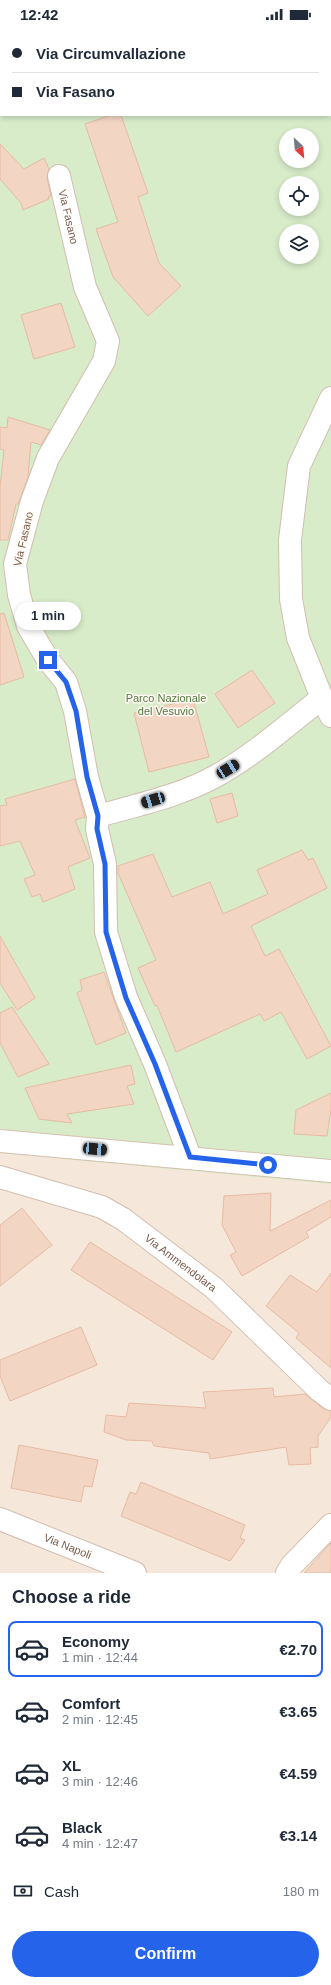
<!DOCTYPE html>
<meta charset="utf-8">
<style>
:root{--surface:#fff;--page:#f6f6f7;--text:#1f2937;--muted:#747a83;--line:#e0e1e3;--accent:#2563eb}
body{margin:0;font-family:Arial,sans-serif;background:var(--page);color:var(--text);height:100vh;display:flex;flex-direction:column;font-size:15px;white-space:nowrap}
*{box-sizing:border-box;margin:0}
p{font-size:13px;color:var(--muted)}
.icon{flex:none;width:22px;height:22px;fill:none;stroke:currentColor;stroke-width:2;stroke-linecap:round;stroke-linejoin:round}
.map{position:relative;height:1545px;overflow:hidden}
.panel{display:flex;flex-direction:column;background:var(--surface);flex:1}
.panel>*{flex:none}
.guide{position:absolute;left:0px;top:0px;width:331px;height:88px;box-shadow:0 2px 6px #0003;display:grid;align-content:center;height:88px;padding:0 12px;background:var(--surface)}
.needle{width:26px;rotate:154deg}
.buttons{position:absolute;left:279px;top:100px;display:grid;gap:8px}
.buttons a{display:grid;place-items:center;width:40px;height:40px;border-radius:50%;background:var(--surface);box-shadow:0 2px 6px #0003;font-size:20px}
.end{position:absolute;width:18px;height:18px;margin:-9px;border:5px solid #2563eb;background:#fff;box-shadow:0 0 0 2px #fff}
.from{border-radius:50%}
.bubble{position:absolute;height:28px;border-radius:14px;background:var(--surface);box-shadow:0 2px 6px #0003;font-size:13px;font-weight:700;line-height:28px;text-align:center}
.car{position:absolute;width:12px;height:24px;margin:-12px -6px;border-radius:5px;box-shadow:0 0 3px 1px #0007;background:linear-gradient(#222 24%,#8ab4d8 0 40%,#222 0 76%,#8ab4d8 0 86%,#222 0)}
.guide b{display:flex;align-items:center;gap:14px;height:38px;font-size:15px}
.guide b+b{border-top:1px solid var(--line)}
.guide i{width:10px;height:10px;background:var(--text)}
ul{padding:0;list-style:none}
li{display:flex;align-items:center;gap:12px;height:56px;margin:0 8px 6px;padding:0 4px;border:2px solid transparent;border-radius:8px}
li div{flex:1}
li b{display:block;font-size:15px}
li em{font-style:normal;font-weight:700}
li.on{border-color:var(--accent)}
li>.icon{width:36px;height:36px;stroke-width:1.5}
h2{padding:0 12px;font-size:18px;line-height:48px}
.pay{display:flex;align-items:center;gap:10px;height:44px;padding:0 12px;font-size:15px}
.pay p{margin-inline-start:auto}
.action{display:flex;gap:8px;margin-top:auto;padding:8px 12px}
.action a{flex:1;height:46px;border-radius:24px;background:var(--accent);color:#fff;font-size:16px;font-weight:700;line-height:46px;text-align:center}
.status{display:flex;justify-content:space-between;align-items:center;height:28px;padding:0 20px;background:var(--surface);direction:ltr}
.status svg{height:11px;fill:currentColor}
.map>svg:first-child{display:block}
.residential{fill:#f5e8da}
.green{fill:#d8ecc9;fill-rule:evenodd}
.building{fill:#f3d5c3;stroke:#e6bba3}
.lines{fill:none;stroke-linecap:round;stroke-linejoin:round}
.street-casing{stroke:#d1beb0;stroke-width:24}
.secondary-casing{stroke:#d6c0b0;stroke-width:24}
.street{stroke:#fff;stroke-width:22}
.secondary{stroke:#fff;stroke-width:22}
.route{stroke:#2563eb;stroke-width:5}
.labels{text-anchor:middle;dominant-baseline:central;stroke-width:3;stroke-linejoin:round;paint-order:stroke}
.street-label{font-size:11px;fill:#7a5c4d;stroke:#fffaf3}
.park-label{font-size:11px;fill:#537a41;stroke:#fffaf3}
</style>
<div class="status"><b>12:42</b><svg viewBox="0 0 49 12"><path d="M0 12V9h3v3zM5 12V6h3v6zM10 12V3h3v9zM15 12V0h3v12zM26 1h20v11H26zM47 4h2v5h-2z"/></svg></div>
<div class="map">
<svg width="331" height="1545" viewBox="0 0 331 1545">
<rect width="100%" height="100%" fill="#fdf6ec"/>
<path class="residential" d="M0,32L1,87L331,755V1545H0Z"/>
<path class="green" d="M0,0H331V1156L0,1125ZM1,1H330V87H1ZM286,107H312V133H286ZM286,155H312V181H286ZM286,203H312V229H286Z"/>
<g class="building">
<path d="M111,87H121L148,165L138,169L159,235L181,258L148,288L113,249L96,201L118,194L85,96Z"/>
<path d="M0,116L24,141L44,130L49,141L47,150L51,168L48,169L49,171L23,182L21,175L0,151Z"/>
<path d="M61,275L75,319L34,331L21,287Z"/>
<path d="M8,389L50,402L41,417L31,414L28,449L18,476H16L8,512H0V459L4,422L0,421V399L7,400Z"/>
<path d="M4,585L24,649L0,657V586Z"/>
<path d="M252,642L275,675L238,700L215,666Z"/>
<path d="M193,671L209,729L149,744L134,685Z"/>
<path d="M75,751L85,789L75,792L90,830L68,839L75,861L43,874L40,866L32,869L24,851L35,847L20,813L0,818V778L7,777L5,771Z"/>
<path d="M232,765L238,788L217,795L210,771Z"/>
<path d="M302,822L308,832L313,830L327,860L251,898L265,928L279,921L331,1018L307,1031L281,984L264,993L260,986L176,1024L157,977L155,978L138,940L156,932L118,845V838L153,826L172,869L210,854L223,886L268,866L257,842Z"/>
<path d="M0,908L35,970L17,982L0,955Z"/>
<path d="M104,944L126,1005L96,1017L77,965L82,962L80,952Z"/>
<path d="M12,979L49,1036L18,1049L0,1015V985Z"/>
<path d="M131,1037L135,1056L127,1058L134,1076L67,1086L72,1095L39,1091L25,1060Z"/>
<path d="M331,1065V1081L327,1108L294,1106L296,1082Z"/>
<path d="M271,1165L270,1203L331,1172V1189L306,1204L309,1209L242,1248L230,1227L236,1224L222,1197L224,1168Z"/>
<path d="M22,1180L52,1217L0,1258V1197Z"/>
<path d="M90,1214L232,1304L213,1332L71,1242Z"/>
<path d="M331,1245V1340L296,1310L299,1305L266,1278L290,1247L317,1264Z"/>
<path d="M81,1299L97,1337L10,1373L0,1348V1332Z"/>
<path d="M273,1360L274,1369L305,1366L324,1381L331,1383V1389L318,1408V1419L310,1420L311,1436L289,1437L286,1419L210,1431L209,1425L154,1418L152,1413L126,1412L104,1404L106,1387L126,1389L129,1375L206,1380L203,1364Z"/>
<path d="M19,1417L98,1432L92,1459L84,1458L81,1474L11,1460Z"/>
<path d="M141,1454L245,1497L240,1510L245,1512L230,1533L121,1488L130,1464L136,1466Z"/>
<path d="M331,1515V1545H304L328,1518Z"/>
</g>
<g class="lines">
<g class="street-casing">
<g id="street">
<path id="s1" d="M59,148L85,259L108,313L104,333L48,430L32,473L15,536L19,567L28,598L48,632L66,654L75,683L87,749L98,788L97,801L105,836L106,904L126,969L155,1036L190,1129"/>
<path d="M331,370L299,438L290,512L291,571L298,610L322,670L331,688"/>
<path d="M98,788C137,777 180,768 216,748C254,727 287,697 322,670"/>
<path id="s2" d="M0,1149L102,1179L123,1191L214,1260L319,1362L331,1371"/>
<path id="s3" d="M0,1491L135,1545"/>
</g>
</g>
<g class="secondary-casing">
<g id="secondary">
<path d="M0,1113L331,1143"/>
<path d="M287,1545L292,1537L331,1497"/>
</g>
</g>
<use href="#street" class="street"/>
<use href="#secondary" class="secondary"/>
</g>
<g class="lines">
<path class="route" d="M48,632L66,654L76,683L87,749L98,788L97,801L105,836L106,904L126,970L155,1036L190,1129L268,1137"/>
</g>
<g class="labels">
<g class="street-label">
<text stroke="none"><textPath href="#s1" startOffset="42">Via Fasano</textPath></text>
<text transform="translate(23 511) rotate(-77)">Via Fasano</text>
<text stroke="none"><textPath href="#s2" startOffset="203">Via Ammendolara</textPath></text>
<text stroke="none"><textPath href="#s3" startOffset="73">Via Napoli</textPath></text>
</g>
<g class="park-label">
<text x="166" y="670">Parco Nazionale<tspan x="166" dy="13">del Vesuvio</tspan></text>
</g>
</g>
</svg>
<div class="buttons">
<a><svg class="needle" viewBox="-14 -14 28 28"><path d="M0-13l5 13h-10z" fill="#e53935"/><path d="M0 13l5-13h-10z" fill="#747a83"/></svg></a>
<a><svg class="icon" aria-label="locate" viewBox="0 0 24 24"><circle cx="12" cy="12" r="6"/><path d="M12 2v4M12 18v4M2 12h4M18 12h4"/></svg></a>
<a><svg class="icon" aria-label="layers" viewBox="0 0 24 24"><path d="M12 4l9 5-9 5-9-5zM3 14l9 5 9-5"/></svg></a>
</div>
<i class="end from" style="left:268px;top:1137px"></i>
<i class="end" style="left:48px;top:632px"></i>
<div class="bubble" style="left:15px;top:574px;width:66px">1 min</div>
<i class="car" style="left:228px;top:741px;rotate:59deg"></i>
<i class="car" style="left:153px;top:772px;rotate:253deg"></i>
<i class="car" style="left:95px;top:1121px;rotate:95deg"></i>
<div class="guide">
<b><i class="from"></i>Via Circumvallazione</b>
<b><i></i>Via Fasano</b>
</div>
</div>
<section class="panel">
<h2>Choose a ride</h2>
<ul>
<li class="on"><svg class="icon" aria-label="car" viewBox="0 0 24 24"><path d="M5 17H2v-5l4-1 3-4h7l3 4 3 1v5h-3M9 17h6M6 11h13"/><circle cx="7" cy="17" r="2"/><circle cx="17" cy="17" r="2"/></svg><div><b>Economy</b><p>1 min · 12:44</p></div><em>€2.70</em></li>
<li><svg class="icon" aria-label="car" viewBox="0 0 24 24"><path d="M5 17H2v-5l4-1 3-4h7l3 4 3 1v5h-3M9 17h6M6 11h13"/><circle cx="7" cy="17" r="2"/><circle cx="17" cy="17" r="2"/></svg><div><b>Comfort</b><p>2 min · 12:45</p></div><em>€3.65</em></li>
<li><svg class="icon" aria-label="car" viewBox="0 0 24 24"><path d="M5 17H2v-5l4-1 3-4h7l3 4 3 1v5h-3M9 17h6M6 11h13"/><circle cx="7" cy="17" r="2"/><circle cx="17" cy="17" r="2"/></svg><div><b>XL</b><p>3 min · 12:46</p></div><em>€4.59</em></li>
<li><svg class="icon" aria-label="car" viewBox="0 0 24 24"><path d="M5 17H2v-5l4-1 3-4h7l3 4 3 1v5h-3M9 17h6M6 11h13"/><circle cx="7" cy="17" r="2"/><circle cx="17" cy="17" r="2"/></svg><div><b>Black</b><p>4 min · 12:47</p></div><em>€3.14</em></li>
</ul>
<div class="pay"><svg class="icon" aria-label="cash" viewBox="0 0 24 24"><path d="M3 7h18v10H3z"/><circle cx="12" cy="12" r="2"/></svg>Cash<p>180 m</p></div>
<div class="action"><a>Confirm</a></div>
</section>
